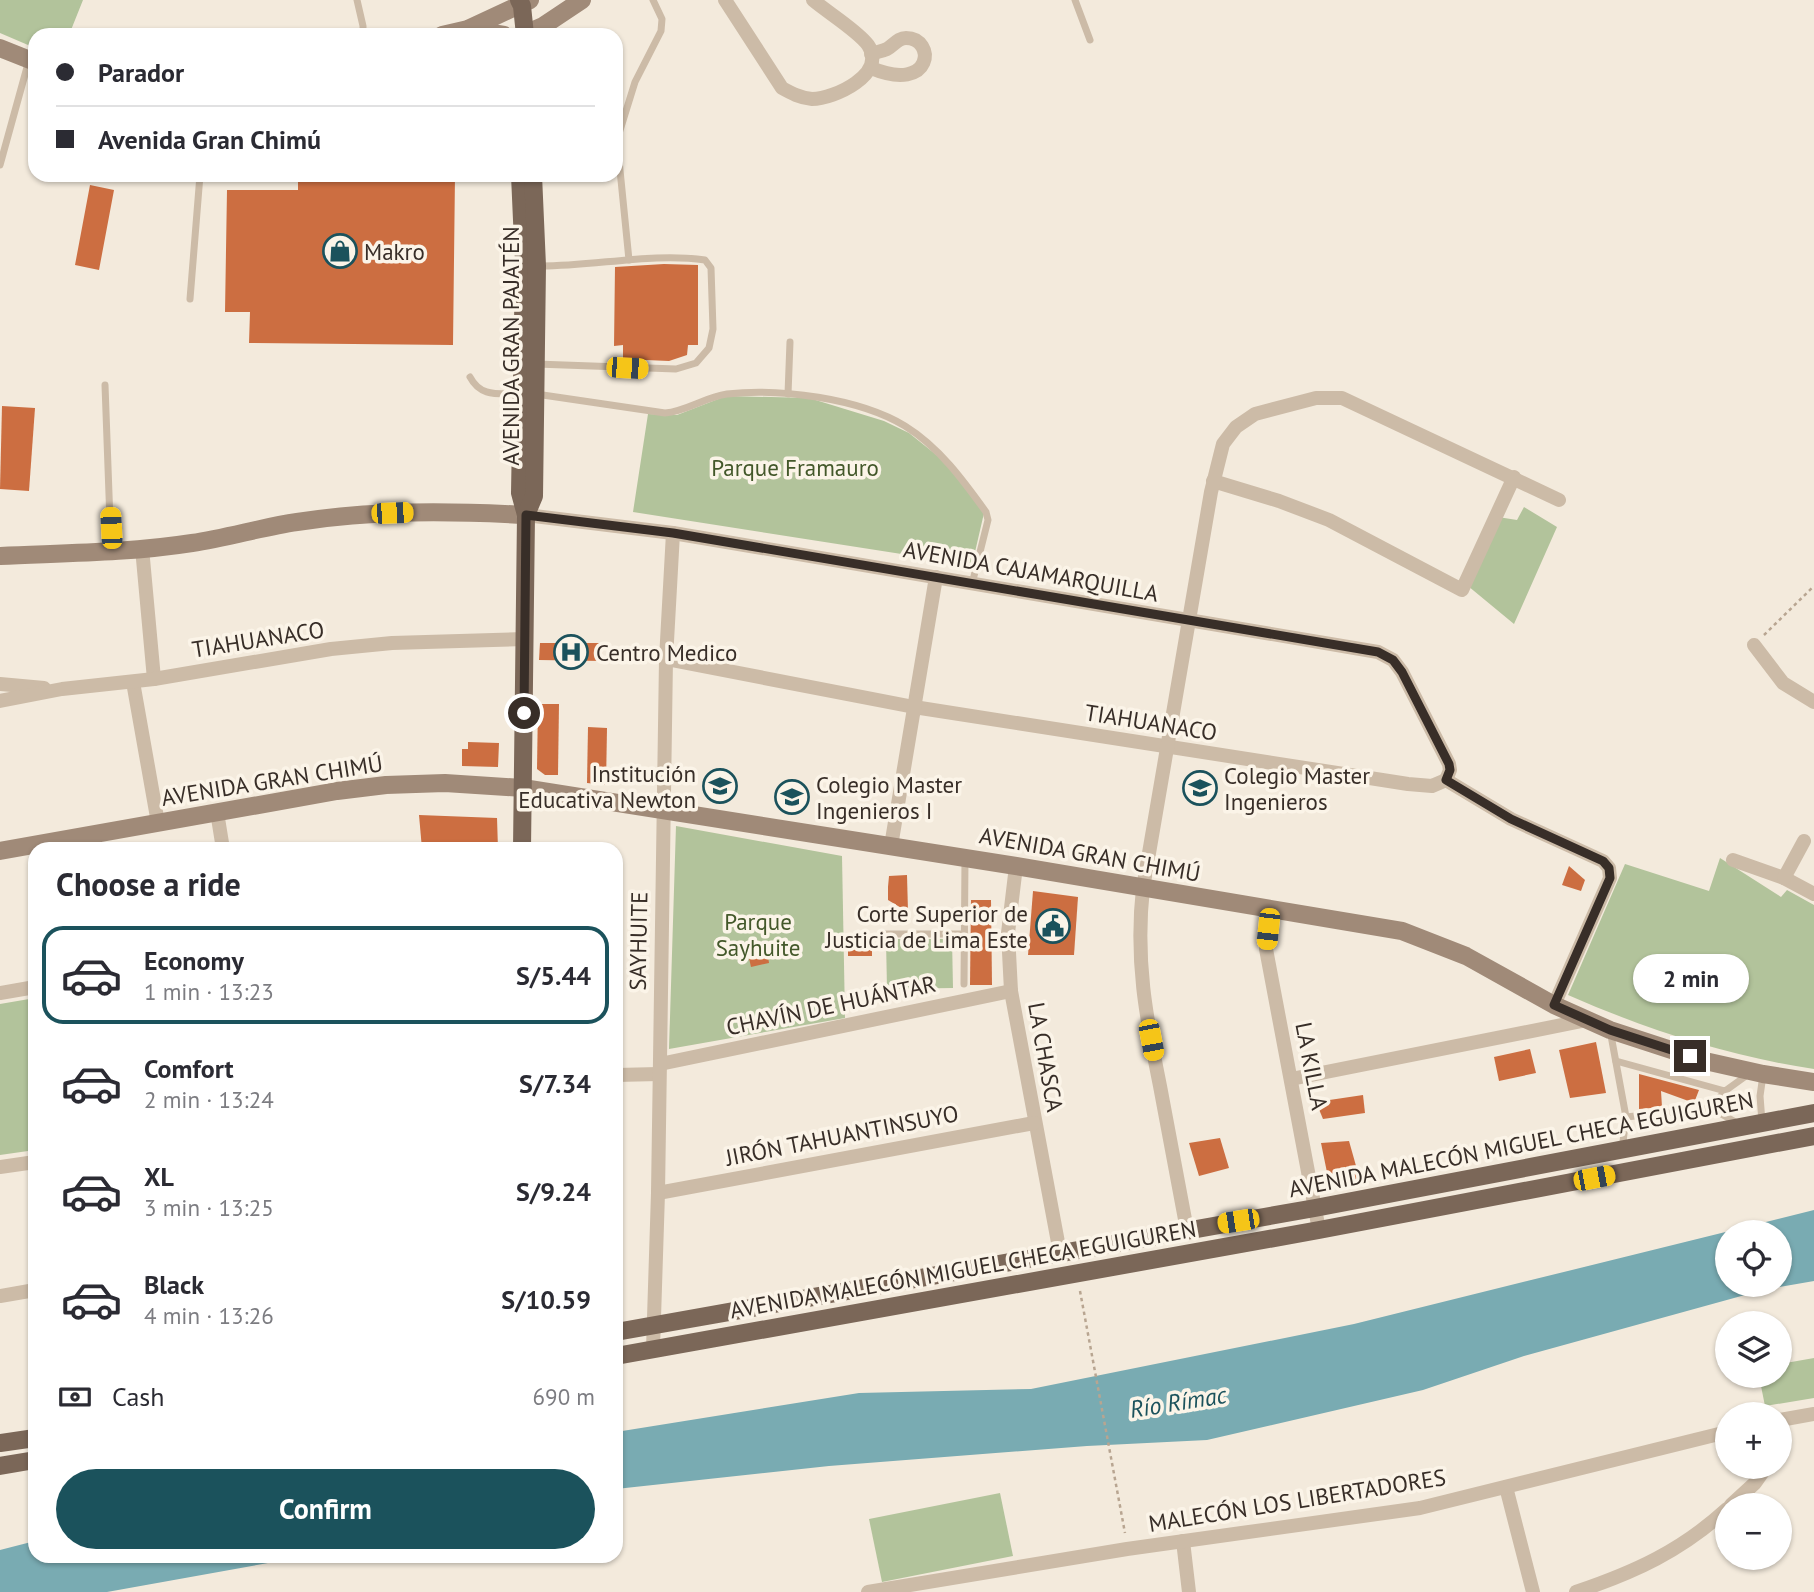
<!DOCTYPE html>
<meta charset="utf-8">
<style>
:root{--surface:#fff;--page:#f2f2f3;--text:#2b2b33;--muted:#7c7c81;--line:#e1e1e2;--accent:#1b525c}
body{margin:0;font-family:"PT Sans",sans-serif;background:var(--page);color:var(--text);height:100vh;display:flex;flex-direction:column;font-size:26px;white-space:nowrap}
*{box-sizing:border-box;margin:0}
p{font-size:23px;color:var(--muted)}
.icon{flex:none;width:38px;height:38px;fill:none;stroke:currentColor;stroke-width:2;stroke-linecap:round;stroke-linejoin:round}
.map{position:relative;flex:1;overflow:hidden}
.drawer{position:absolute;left:28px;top:842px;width:595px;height:721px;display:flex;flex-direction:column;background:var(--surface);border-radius:21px;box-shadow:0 2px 5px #0004}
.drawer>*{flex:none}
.hud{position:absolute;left:28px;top:28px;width:595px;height:154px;border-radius:21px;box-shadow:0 2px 5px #0004;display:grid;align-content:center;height:154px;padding:0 28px;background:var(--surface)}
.fabs{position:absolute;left:1715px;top:1220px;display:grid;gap:14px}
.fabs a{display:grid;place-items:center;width:77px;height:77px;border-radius:50%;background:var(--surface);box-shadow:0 2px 5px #0004;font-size:35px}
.end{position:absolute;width:32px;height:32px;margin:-16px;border:9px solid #382e28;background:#fff;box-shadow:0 0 0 4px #fff}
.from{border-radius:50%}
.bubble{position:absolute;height:49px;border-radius:24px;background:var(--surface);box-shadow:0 2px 5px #0004;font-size:23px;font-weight:600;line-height:49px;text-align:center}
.car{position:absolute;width:21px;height:42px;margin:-21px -10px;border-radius:9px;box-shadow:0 0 5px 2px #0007;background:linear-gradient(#f5c518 24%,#345 0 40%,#f5c518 0 76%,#345 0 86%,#f5c518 0)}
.hud b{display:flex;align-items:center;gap:24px;height:66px;font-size:26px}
.hud b+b{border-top:2px solid var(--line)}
.hud i{width:18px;height:18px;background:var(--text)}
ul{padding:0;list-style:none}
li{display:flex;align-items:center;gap:21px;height:98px;margin:0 14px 10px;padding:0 14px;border:4px solid transparent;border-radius:21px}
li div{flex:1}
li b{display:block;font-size:26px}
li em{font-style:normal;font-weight:600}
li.current{border-color:var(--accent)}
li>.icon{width:63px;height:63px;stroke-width:1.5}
h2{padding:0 28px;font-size:32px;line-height:84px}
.pay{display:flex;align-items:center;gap:18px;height:77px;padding:0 28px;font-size:26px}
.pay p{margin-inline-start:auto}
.cta{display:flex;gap:14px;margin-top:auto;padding:14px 28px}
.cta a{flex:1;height:80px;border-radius:42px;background:var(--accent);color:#fff;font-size:28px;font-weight:600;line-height:80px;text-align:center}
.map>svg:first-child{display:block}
.green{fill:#b2c39b}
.water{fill:#79abb2;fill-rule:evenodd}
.building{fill:#cc6e41}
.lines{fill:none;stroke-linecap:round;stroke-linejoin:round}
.path{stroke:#b8a591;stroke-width:2.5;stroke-dasharray:3.5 3.5;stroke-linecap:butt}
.lane{stroke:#ccbba7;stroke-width:7}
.street{stroke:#ccbba7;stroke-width:14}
.secondary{stroke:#a08a78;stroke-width:18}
.primary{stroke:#7b6758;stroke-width:18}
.route{stroke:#382e28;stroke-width:9}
.labels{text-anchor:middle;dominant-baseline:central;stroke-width:7;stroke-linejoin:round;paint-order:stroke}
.poi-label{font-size:23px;fill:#382e28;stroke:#fbf4e8;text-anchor:start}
.street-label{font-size:23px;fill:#382e28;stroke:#fbf4e8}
.park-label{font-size:23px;fill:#43582a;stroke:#fbf4e8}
.water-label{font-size:24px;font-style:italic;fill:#1b525c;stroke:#fbf4e8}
</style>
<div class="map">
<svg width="1814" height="1592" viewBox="0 0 1814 1592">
<rect width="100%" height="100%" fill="#f3eadc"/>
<g class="green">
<path d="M0,0H83L69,35H35V48L0,33Z"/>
<path d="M726,396L809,398L884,421L909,433L949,465L984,513L972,565L633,512L648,414L677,415Z"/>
<path d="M1524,507L1557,527L1514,624L1468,586L1498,517L1517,520Z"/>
<path d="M676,826L842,856L845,1018L669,1049Z"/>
<path d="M1720,858L1781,897L1787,890L1814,905V1069C1728,1056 1648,1030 1568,995L1625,864L1709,891Z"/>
<path d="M886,939H952L953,988L887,989Z"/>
<path d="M35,998V1150L0,1155V1004Z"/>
<path d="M1814,1358V1398L1765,1406L1759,1376H1780V1364Z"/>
<path d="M1000,1493L1013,1556L882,1582L869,1519Z"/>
</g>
<g class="water">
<path d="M1814,1210V1281L1763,1290L1524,1356L1423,1390L1207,1440L1087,1446L829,1466L616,1489V1432L859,1393L1031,1389L1354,1324ZM1727,1232H1780V1284H1727Z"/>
<path d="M35,1541V1556H307L107,1592H0V1550Z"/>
</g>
<g class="building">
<path d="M298,175H455L453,345L249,343L250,312H225L227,190H298Z"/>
<path d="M90,185L114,190L99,270L75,265Z"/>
<path d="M664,264L698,265V345H688L687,355L669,361L623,359V345L614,346L615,267Z"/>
<path d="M2,406L35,408L29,491L0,489Z"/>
<path d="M540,643H603L602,661L539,660Z"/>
<path d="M538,704H559L558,775H545L537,769Z"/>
<path d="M588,727L607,728L606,785L587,783Z"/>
<path d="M468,742L499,743L498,767L462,766V749H468Z"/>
<path d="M419,815L497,818L498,849H422Z"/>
<path d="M1569,866L1585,880L1581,891L1562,885Z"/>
<path d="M907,875L908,912L888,900V887L889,876Z"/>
<path d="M1033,891L1078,897L1074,955H1028Z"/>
<path d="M971,900H991L992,985H970Z"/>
<path d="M872,941V956H848V942Z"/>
<path d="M767,950L769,963L751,967L748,954Z"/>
<path d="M1596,1042L1606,1093L1570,1098L1559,1050Z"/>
<path d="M1530,1049L1536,1073L1499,1081L1494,1057Z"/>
<path d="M1639,1074L1699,1090L1694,1103L1661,1091L1662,1107L1639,1109Z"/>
<path d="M1363,1095L1365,1113L1323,1119L1316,1102Z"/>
<path d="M1220,1138L1229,1168L1199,1176L1189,1143Z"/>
<path d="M1349,1141L1360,1180L1330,1187L1321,1143Z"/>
</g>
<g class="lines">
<g class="path">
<path d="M1764,635L1814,586"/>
<path d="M1080,1291L1125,1533"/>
</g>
<g class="lane">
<path d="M357,0L363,26V35"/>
<path d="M1075,0L1090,40"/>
<path d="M0,165L29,60"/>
<path d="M629,260L617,140L635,82L661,31L662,19L653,0"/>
<path d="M190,299L200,175"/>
<path d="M536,364L676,369L696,363L709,348L713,329L711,268L705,260C652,252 592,267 537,266"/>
<path d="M470,377C481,398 499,393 520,394"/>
<path d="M105,385L111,549"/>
<path d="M536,394L665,413C687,411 705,397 727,394C779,388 859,398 905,426C939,447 963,480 986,512L988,520L972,584"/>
<path d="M788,394L790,342"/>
<path d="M884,934H963"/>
<path d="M964,984L965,859"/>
<path d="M1610,1030L1626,1117L1622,1150"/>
<path d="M1616,1061L1725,1091L1750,1073"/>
<path d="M1711,1108L1725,1091"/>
<path d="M1626,1117L1711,1108L1737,1123"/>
<path d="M1762,1122L1760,1096L1763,1075"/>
</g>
<g class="street">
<path d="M725,0L782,88C791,93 800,98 812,99C834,99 888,74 868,45C858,31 827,12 813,0"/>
<path d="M871,68C934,94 936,38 906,38C898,38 894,45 887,49C882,51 877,52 871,54"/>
<path d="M1213,481L1279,501L1329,520L1462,590L1514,477"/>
<path d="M526,515L673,533L1378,652L1393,660L1402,672L1449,764L1450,770L1446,780"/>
<path d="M142,548L154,679"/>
<path d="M1754,645L1783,683L1814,702"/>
<path d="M666,659L914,707L1408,784L1432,786L1446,780L1511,819L1603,861L1609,868L1610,878L1554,1005"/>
<path d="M133,682L158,823"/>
<path d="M0,684L44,688"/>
<path d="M0,701L62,689L154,679L331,649L392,643L524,639"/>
<path d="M217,812L223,849"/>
<path d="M891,846L936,577"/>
<path d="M1733,860L1784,878L1814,894"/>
<path d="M1016,866L1008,933L1011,991L1060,1253"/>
<path d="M1784,878L1804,841"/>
<path d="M1270,910L1266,949L1319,1230"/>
<path d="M0,993L35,987"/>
<path d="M660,1064L1011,991"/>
<path d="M616,1075L659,1074"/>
<path d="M1291,1079L1587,1020"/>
<path d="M0,1167L35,1162"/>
<path d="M658,1193L1034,1123"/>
<path d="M1187,1230C1178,1182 1169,1134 1160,1086C1146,1017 1135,959 1143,888L1211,492L1223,444L1236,427L1255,414L1316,398H1342L1559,500"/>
<path d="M0,1296L35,1290"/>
<path d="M653,1349L658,1193L666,659L673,533"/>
<path d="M1780,1420L1814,1414"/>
<path d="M1506,1487L1533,1592"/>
<path d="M1731,1505L1755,1483L1767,1466"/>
<path d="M1183,1541L1189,1592"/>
<path d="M868,1592L1127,1549L1420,1508L1727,1432"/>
<path d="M1576,1592C1635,1572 1681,1551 1727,1509"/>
</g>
<g class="secondary">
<path d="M468,29L504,35"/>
<path d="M442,35L468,29L530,0"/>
<path d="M522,35L543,26L582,0"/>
<path d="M0,48L35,62"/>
<path d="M0,556C64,553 128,553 192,543C227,538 262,527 297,522C373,510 450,511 526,515"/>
<path d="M0,851L337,791L386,785L445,783L523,788L1016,866L1402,931L1466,956L1554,1005L1610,1030L1705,1061L1763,1074L1814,1082"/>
</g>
<g class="primary">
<path d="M519,0L522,6L525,35"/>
<path d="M520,175L524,265L520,493L526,515L522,849"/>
<path d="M526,515L534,496L537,266L533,175"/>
<path d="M616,1332L1315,1208L1814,1113"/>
<path d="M616,1356L1319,1230L1814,1136"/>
<path d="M0,1443L35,1438"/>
<path d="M0,1466L35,1460"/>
</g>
</g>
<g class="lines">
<path class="route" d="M524,713L526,515L673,533L1378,652L1393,660L1402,672L1449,764L1450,770L1446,780L1511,819L1603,861L1609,868L1610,878L1554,1005L1610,1030L1690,1056"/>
</g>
<defs>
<g id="shop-ring" transform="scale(1.75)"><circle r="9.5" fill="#fbf4e8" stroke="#1b525c" stroke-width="1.5"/><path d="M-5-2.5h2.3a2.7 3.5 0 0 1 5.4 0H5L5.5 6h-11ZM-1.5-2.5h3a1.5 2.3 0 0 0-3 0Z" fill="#1b525c"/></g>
<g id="hospital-ring" transform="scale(1.75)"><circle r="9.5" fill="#fbf4e8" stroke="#1b525c" stroke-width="1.5"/><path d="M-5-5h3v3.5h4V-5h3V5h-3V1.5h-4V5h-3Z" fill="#1b525c"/></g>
<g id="school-ring" transform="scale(1.75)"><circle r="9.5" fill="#fbf4e8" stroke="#1b525c" stroke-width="1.5"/><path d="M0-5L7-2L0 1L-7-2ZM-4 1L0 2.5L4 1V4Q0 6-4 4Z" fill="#1b525c"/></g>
<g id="civic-ring" transform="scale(1.75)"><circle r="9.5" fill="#fbf4e8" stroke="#1b525c" stroke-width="1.5"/><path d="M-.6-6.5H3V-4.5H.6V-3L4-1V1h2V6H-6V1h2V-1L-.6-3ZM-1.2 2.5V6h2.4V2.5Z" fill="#1b525c"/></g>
</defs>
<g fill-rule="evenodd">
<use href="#shop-ring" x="340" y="251"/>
<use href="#hospital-ring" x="571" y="652"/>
<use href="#school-ring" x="720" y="786"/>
<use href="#school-ring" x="1200" y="788"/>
<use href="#school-ring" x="792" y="797"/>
<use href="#civic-ring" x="1053" y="926"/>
</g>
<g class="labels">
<g class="poi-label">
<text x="364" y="251">Makro</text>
<text x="596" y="652">Centro Medico</text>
<text x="696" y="773" text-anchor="end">Institución<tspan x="696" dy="26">Educativa Newton</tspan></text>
<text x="1224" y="775">Colegio Master<tspan x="1224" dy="26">Ingenieros</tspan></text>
<text x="816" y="784">Colegio Master<tspan x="816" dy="26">Ingenieros I</tspan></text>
<text x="1028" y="913" text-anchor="end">Corte Superior de<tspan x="1028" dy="26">Justicia de Lima Este</tspan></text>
</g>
<g class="street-label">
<text transform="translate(510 346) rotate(-90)">AVENIDA GRAN PAJATÉN</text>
<text transform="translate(1031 571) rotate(10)">AVENIDA CAJAMARQUILLA</text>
<text transform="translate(258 639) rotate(-9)">TIAHUANACO</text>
<text transform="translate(1151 722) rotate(9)">TIAHUANACO</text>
<text transform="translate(272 780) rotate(-9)">AVENIDA GRAN CHIMÚ</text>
<text transform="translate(1090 854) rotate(10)">AVENIDA GRAN CHIMÚ</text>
<text transform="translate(638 941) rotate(-89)">SAYHUITE</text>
<text transform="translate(831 1005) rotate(-12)">CHAVÍN DE HUÁNTAR</text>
<text transform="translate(1046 1057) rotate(80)">LA CHASCA</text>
<text transform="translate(1312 1066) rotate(79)">LA KILLA</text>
<text transform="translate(842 1135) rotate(-11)">JIRÓN TAHUANTINSUYO</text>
<text transform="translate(1521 1144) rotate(-11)">AVENIDA MALECÓN MIGUEL CHECA EGUIGUREN</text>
<text transform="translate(963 1269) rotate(-10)">AVENIDA MALECÓN MIGUEL CHECA EGUIGUREN</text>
<text transform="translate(1297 1500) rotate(-9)">MALECÓN LOS LIBERTADORES</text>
</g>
<g class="park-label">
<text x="795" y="467">Parque Framauro</text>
<text x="758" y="921">Parque<tspan x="758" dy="26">Sayhuite</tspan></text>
</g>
<g class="water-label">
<text transform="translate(1178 1402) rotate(-9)">Río Rímac</text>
</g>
</g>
</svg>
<div class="fabs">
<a><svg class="icon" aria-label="locate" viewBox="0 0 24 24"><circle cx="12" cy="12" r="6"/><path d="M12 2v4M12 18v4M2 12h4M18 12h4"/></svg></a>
<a><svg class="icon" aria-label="layers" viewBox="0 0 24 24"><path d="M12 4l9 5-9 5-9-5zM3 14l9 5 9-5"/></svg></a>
<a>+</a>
<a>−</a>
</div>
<i class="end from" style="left:524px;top:713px"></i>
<i class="end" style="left:1690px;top:1056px"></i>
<div class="bubble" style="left:1633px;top:954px;width:116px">2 min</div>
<i class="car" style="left:627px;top:368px;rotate:93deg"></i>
<i class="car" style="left:392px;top:513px;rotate:88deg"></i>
<i class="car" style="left:111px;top:528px;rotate:357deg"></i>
<i class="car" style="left:1268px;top:929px;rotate:186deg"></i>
<i class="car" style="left:1151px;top:1040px;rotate:169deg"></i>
<i class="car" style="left:1594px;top:1178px;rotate:79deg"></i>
<i class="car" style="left:1238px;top:1221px;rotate:261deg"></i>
<div class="hud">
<b><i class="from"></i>Parador</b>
<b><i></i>Avenida Gran Chimú</b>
</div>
<section class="drawer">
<h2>Choose a ride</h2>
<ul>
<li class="current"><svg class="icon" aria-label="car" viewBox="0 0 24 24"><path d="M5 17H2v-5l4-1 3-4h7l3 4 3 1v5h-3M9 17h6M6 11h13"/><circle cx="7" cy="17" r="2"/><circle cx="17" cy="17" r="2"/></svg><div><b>Economy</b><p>1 min · 13:23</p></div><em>S/5.44</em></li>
<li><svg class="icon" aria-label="car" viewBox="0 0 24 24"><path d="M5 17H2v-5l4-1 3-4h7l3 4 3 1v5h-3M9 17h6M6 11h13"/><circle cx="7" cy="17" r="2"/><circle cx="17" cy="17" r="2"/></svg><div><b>Comfort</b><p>2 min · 13:24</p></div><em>S/7.34</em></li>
<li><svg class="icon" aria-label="car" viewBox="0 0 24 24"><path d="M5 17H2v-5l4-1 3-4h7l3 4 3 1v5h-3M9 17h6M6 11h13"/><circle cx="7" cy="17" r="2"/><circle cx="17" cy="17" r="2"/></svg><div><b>XL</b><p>3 min · 13:25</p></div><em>S/9.24</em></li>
<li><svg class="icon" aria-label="car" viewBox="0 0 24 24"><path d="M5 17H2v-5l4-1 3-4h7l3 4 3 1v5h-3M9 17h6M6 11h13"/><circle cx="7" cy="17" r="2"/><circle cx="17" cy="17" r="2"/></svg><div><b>Black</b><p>4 min · 13:26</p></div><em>S/10.59</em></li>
</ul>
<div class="pay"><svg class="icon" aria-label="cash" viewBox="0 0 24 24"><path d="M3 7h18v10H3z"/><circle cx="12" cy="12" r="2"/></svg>Cash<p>690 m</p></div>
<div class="cta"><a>Confirm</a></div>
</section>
</div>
